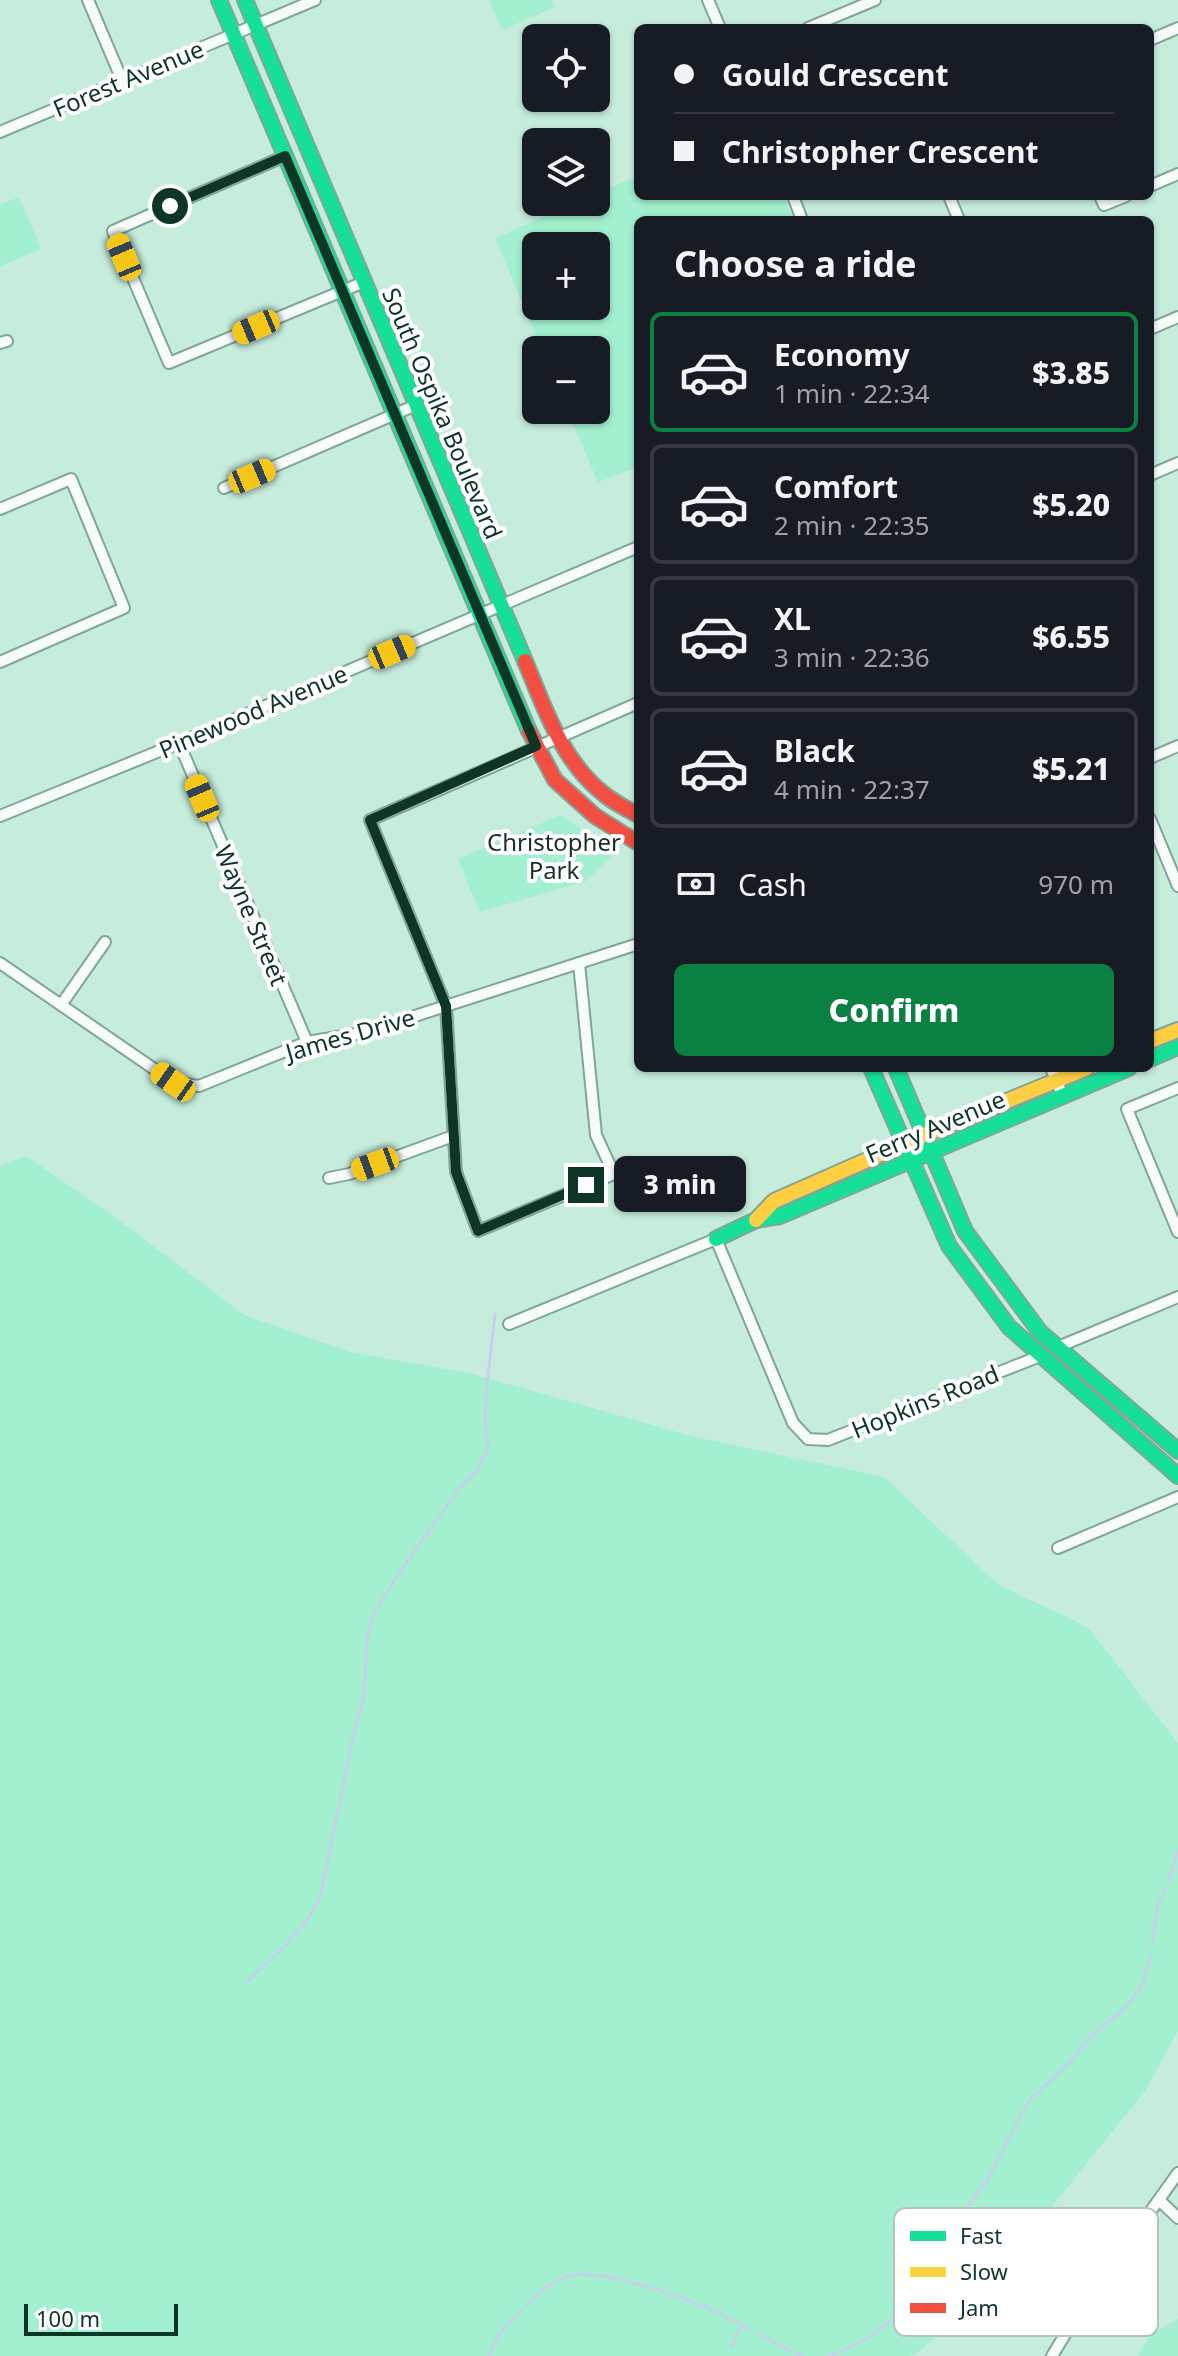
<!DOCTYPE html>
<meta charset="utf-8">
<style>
:root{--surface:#171b24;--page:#20242c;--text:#f1f3f6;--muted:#9ea1a6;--line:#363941;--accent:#0b8043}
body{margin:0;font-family:"Noto Sans",sans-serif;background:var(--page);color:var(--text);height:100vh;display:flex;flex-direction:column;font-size:30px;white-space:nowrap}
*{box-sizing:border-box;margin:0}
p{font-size:26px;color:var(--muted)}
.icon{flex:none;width:44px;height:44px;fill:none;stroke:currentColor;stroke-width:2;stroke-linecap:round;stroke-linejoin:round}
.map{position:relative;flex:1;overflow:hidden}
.sheet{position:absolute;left:634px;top:216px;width:520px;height:856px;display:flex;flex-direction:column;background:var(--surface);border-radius:12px;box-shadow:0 2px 6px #0004}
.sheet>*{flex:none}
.hud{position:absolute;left:634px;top:24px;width:520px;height:176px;border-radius:12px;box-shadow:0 2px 6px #0004;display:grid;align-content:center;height:176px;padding:0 40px;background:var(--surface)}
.fabs{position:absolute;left:522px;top:24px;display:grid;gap:16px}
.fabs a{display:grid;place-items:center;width:88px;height:88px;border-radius:12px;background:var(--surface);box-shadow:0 2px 6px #0004;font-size:40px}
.scale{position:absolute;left:24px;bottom:20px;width:154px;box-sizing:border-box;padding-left:8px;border:4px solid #0e3627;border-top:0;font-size:22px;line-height:28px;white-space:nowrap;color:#0e3627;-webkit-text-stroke:6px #fff;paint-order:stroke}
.end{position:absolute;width:36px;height:36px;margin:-18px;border:10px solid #0e3627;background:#fff;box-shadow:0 0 0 4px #fff}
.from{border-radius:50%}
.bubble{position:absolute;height:56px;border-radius:12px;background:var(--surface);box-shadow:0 2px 6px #0004;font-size:26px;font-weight:800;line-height:56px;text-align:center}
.car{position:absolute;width:24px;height:48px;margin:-24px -12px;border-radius:10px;box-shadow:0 0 6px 2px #0007;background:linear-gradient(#f5c518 24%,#345 0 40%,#f5c518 0 76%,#345 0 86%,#f5c518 0)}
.hud b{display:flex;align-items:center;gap:28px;height:76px;font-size:30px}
.hud b+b{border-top:2px solid var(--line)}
.hud i{width:20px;height:20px;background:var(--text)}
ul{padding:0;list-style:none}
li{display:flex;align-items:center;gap:24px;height:120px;margin:0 16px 12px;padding:0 24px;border:4px solid var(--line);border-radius:12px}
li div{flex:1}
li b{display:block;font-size:30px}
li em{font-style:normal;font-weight:800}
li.current{border-color:var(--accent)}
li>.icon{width:72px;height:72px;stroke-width:1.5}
h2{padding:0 40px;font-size:36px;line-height:96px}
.pay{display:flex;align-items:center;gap:20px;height:88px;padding:0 40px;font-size:30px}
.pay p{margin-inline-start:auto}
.cta{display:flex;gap:16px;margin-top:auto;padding:16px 40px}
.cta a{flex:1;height:92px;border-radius:12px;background:var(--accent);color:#fff;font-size:32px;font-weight:800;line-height:92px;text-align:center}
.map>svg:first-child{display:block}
.green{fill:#a2f0cf;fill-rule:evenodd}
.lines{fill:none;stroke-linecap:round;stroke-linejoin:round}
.stream{stroke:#c6d2ea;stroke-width:3}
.street-casing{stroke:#81a697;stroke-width:14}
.fast-casing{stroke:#81a697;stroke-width:18}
.slow-casing{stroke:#81a697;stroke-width:18}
.jam-casing{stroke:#81a697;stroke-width:18}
.street{stroke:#f6fcfa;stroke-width:10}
.fast{stroke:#16e098;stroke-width:14}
.slow{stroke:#ffcf43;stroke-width:14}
.jam{stroke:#f24e42;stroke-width:14}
.route{stroke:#0e3627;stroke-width:10}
.labels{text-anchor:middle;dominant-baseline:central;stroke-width:8;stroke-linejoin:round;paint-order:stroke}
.street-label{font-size:24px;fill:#0e3627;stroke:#fff}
.park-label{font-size:24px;fill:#193026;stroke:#fff}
.key{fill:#fff;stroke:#b7c3be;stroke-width:2}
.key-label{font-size:22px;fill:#0e3627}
</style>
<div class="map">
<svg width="1178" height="2356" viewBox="0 0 1178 2356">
<rect width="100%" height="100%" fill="#c6eddc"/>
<g class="green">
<path d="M489,0H552L555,7L502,30Z"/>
<path d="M638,176V196H783L794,220H638V467L598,482L567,410H596V350H542L495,238L578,202H596V194ZM596,246V306H536V246Z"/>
<path d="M19,197L41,249L0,266V205Z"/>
<path d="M561,815L614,853L586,881L480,912L458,859Z"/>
<path d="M26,1156L112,1215L244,1315L350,1352L469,1373L691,1436L884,1477L1000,1586L1078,1622L1090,1630L1178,1743V2031L1145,2091L967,2312L918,2352L910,2356H0V1166Z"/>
<path d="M1178,2319V2356H1138L1151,2334Z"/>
</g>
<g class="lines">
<g class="stream">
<path d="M1169,1881L1178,1850"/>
<path d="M1152,1944L1158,1904L1165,1890"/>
<path d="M247,1982C273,1956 304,1932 320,1898L352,1742L364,1696L367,1638L373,1615L399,1573L457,1492L478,1469L485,1455L488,1446L485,1423L486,1394L495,1314"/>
<path d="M526,2307C537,2295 550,2282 565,2277C604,2264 714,2307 749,2329"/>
<path d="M758,2334L801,2356"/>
<path d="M731,2347L742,2325"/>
<path d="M489,2356L500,2333L520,2312"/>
<path d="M826,2356C848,2352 880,2332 895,2316L960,2216L988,2179L1028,2102L1069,2063L1090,2037L1120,2013L1136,1994L1143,1983L1151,1956"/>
</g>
<g class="street-casing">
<g id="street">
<path d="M88,0L122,80"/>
<path d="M708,0L720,28"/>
<path d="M808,28L875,0"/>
<path d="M1150,40L1178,28"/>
<path d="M0,132L315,0"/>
<path d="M285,156L113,231L169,363L364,282"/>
<path d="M1150,186L1178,174"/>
<path d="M793,196L802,220"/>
<path d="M949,196L959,220"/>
<path d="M1100,196L1104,205L1126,196"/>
<path d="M1150,329L1178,317"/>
<path d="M0,343L7,341"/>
<path d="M1150,475L1178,463"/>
<path d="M224,488L416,405"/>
<path d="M0,509L71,479L124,608L0,662"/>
<path d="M179,743L307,1042"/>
<path d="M1150,758L1178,746"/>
<path d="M0,816L179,743L638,547"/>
<path d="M1150,819L1178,886"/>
<path d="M0,963L173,1082L199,1086L307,1042L362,1033L638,944"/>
<path d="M579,963L596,1135L614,1174L478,1231L456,1172L446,1006L370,820L638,703"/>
<path d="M61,1005L105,942"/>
<path d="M1051,1068L1063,1096"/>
<path d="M1178,1088L1127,1109L1178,1232"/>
<path d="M329,1178L349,1174L453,1136"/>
<path d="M509,1324L716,1239L793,1423L808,1439L828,1440L1040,1356"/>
<path d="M1058,1347L1178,1297"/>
<path d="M1058,1548L1178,1497"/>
<path d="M1159,2200L1178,2218"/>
<path d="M1052,2356L1081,2308L1178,2173"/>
</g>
</g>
<g class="fast-casing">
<g id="fast">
<path d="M219,0L529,731"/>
<path d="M245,0L525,661"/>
<path d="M1150,1059L1178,1047"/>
<path d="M871,1068L949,1246L1009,1327L1178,1476"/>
<path d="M896,1068L965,1231L1040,1332L1178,1451"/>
<path d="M716,1239L756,1220L780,1216L1129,1068"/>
</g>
</g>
<g class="slow-casing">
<g id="slow">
<path d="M1150,1041L1178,1030"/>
<path d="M756,1220L774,1201L924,1135L1087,1068"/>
</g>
</g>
<g class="jam-casing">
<g id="jam">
<path d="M525,661C545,709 562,762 605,795C615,803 627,809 638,815"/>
<path d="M529,731L555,780L595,816L638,843"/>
</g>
</g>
<use href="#street" class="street"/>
<use href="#fast" class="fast"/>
<use href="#slow" class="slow"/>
<use href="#jam" class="jam"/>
</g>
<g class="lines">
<path class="route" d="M170,206L285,156L536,746L370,820L446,1006L456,1172L478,1231L586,1185"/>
</g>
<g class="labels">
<g class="street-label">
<text transform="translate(128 78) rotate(-23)">Forest Avenue</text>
<text transform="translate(443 413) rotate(67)">South Ospika Boulevard</text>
<text transform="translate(253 711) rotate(-23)">Pinewood Avenue</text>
<text transform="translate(252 915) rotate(67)">Wayne Street</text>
<text transform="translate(350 1034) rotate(-16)">James Drive</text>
<text transform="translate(935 1126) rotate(-23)">Ferry Avenue</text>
<text transform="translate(925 1401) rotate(-22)">Hopkins Road</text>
</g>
<g class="park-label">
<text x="554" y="841">Christopher<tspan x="554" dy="28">Park</tspan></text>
</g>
</g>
<rect x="894" y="2208" width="264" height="128" rx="12" class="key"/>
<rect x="910" y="2231" width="36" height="10" fill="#16e098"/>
<rect x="910" y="2267" width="36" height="10" fill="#ffcf43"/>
<rect x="910" y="2303" width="36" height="10" fill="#f24e42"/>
<g class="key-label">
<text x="960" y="2244">Fast</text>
<text x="960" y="2280">Slow</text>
<text x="960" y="2316">Jam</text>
</g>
</svg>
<div class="fabs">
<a><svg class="icon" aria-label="locate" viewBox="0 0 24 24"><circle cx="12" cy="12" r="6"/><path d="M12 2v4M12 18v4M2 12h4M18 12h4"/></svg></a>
<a><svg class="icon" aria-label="layers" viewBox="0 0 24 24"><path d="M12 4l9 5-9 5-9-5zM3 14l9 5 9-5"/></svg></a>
<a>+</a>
<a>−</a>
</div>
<div class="scale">100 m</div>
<i class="end from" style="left:170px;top:206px"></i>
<i class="end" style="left:586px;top:1185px"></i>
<div class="bubble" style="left:614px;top:1156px;width:132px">3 min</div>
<i class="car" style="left:124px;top:257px;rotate:337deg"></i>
<i class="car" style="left:256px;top:327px;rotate:247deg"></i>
<i class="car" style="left:252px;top:476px;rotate:67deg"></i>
<i class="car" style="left:392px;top:652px;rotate:67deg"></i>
<i class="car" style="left:202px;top:798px;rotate:337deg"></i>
<i class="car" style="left:173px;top:1082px;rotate:305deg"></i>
<i class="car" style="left:375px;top:1164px;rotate:250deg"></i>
<div class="hud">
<b><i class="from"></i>Gould Crescent</b>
<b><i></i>Christopher Crescent</b>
</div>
<section class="sheet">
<h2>Choose a ride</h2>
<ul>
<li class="current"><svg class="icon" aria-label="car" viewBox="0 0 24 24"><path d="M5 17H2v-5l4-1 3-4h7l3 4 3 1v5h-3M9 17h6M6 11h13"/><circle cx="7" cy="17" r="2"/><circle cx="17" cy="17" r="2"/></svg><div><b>Economy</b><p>1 min · 22:34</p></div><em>$3.85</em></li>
<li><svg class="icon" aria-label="car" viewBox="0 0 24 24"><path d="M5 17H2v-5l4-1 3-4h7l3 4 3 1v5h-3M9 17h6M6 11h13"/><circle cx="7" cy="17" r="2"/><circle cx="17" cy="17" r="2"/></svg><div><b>Comfort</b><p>2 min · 22:35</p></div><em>$5.20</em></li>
<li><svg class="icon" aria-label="car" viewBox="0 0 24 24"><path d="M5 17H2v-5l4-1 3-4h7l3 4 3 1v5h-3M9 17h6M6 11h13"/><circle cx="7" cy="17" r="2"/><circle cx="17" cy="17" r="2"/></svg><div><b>XL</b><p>3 min · 22:36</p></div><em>$6.55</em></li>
<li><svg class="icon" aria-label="car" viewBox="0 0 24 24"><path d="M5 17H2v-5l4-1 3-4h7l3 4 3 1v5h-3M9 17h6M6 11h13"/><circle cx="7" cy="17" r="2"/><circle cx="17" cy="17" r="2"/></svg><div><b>Black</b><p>4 min · 22:37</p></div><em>$5.21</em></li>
</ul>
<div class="pay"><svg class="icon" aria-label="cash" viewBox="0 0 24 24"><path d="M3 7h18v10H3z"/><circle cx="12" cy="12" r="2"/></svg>Cash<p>970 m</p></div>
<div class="cta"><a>Confirm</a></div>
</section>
</div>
